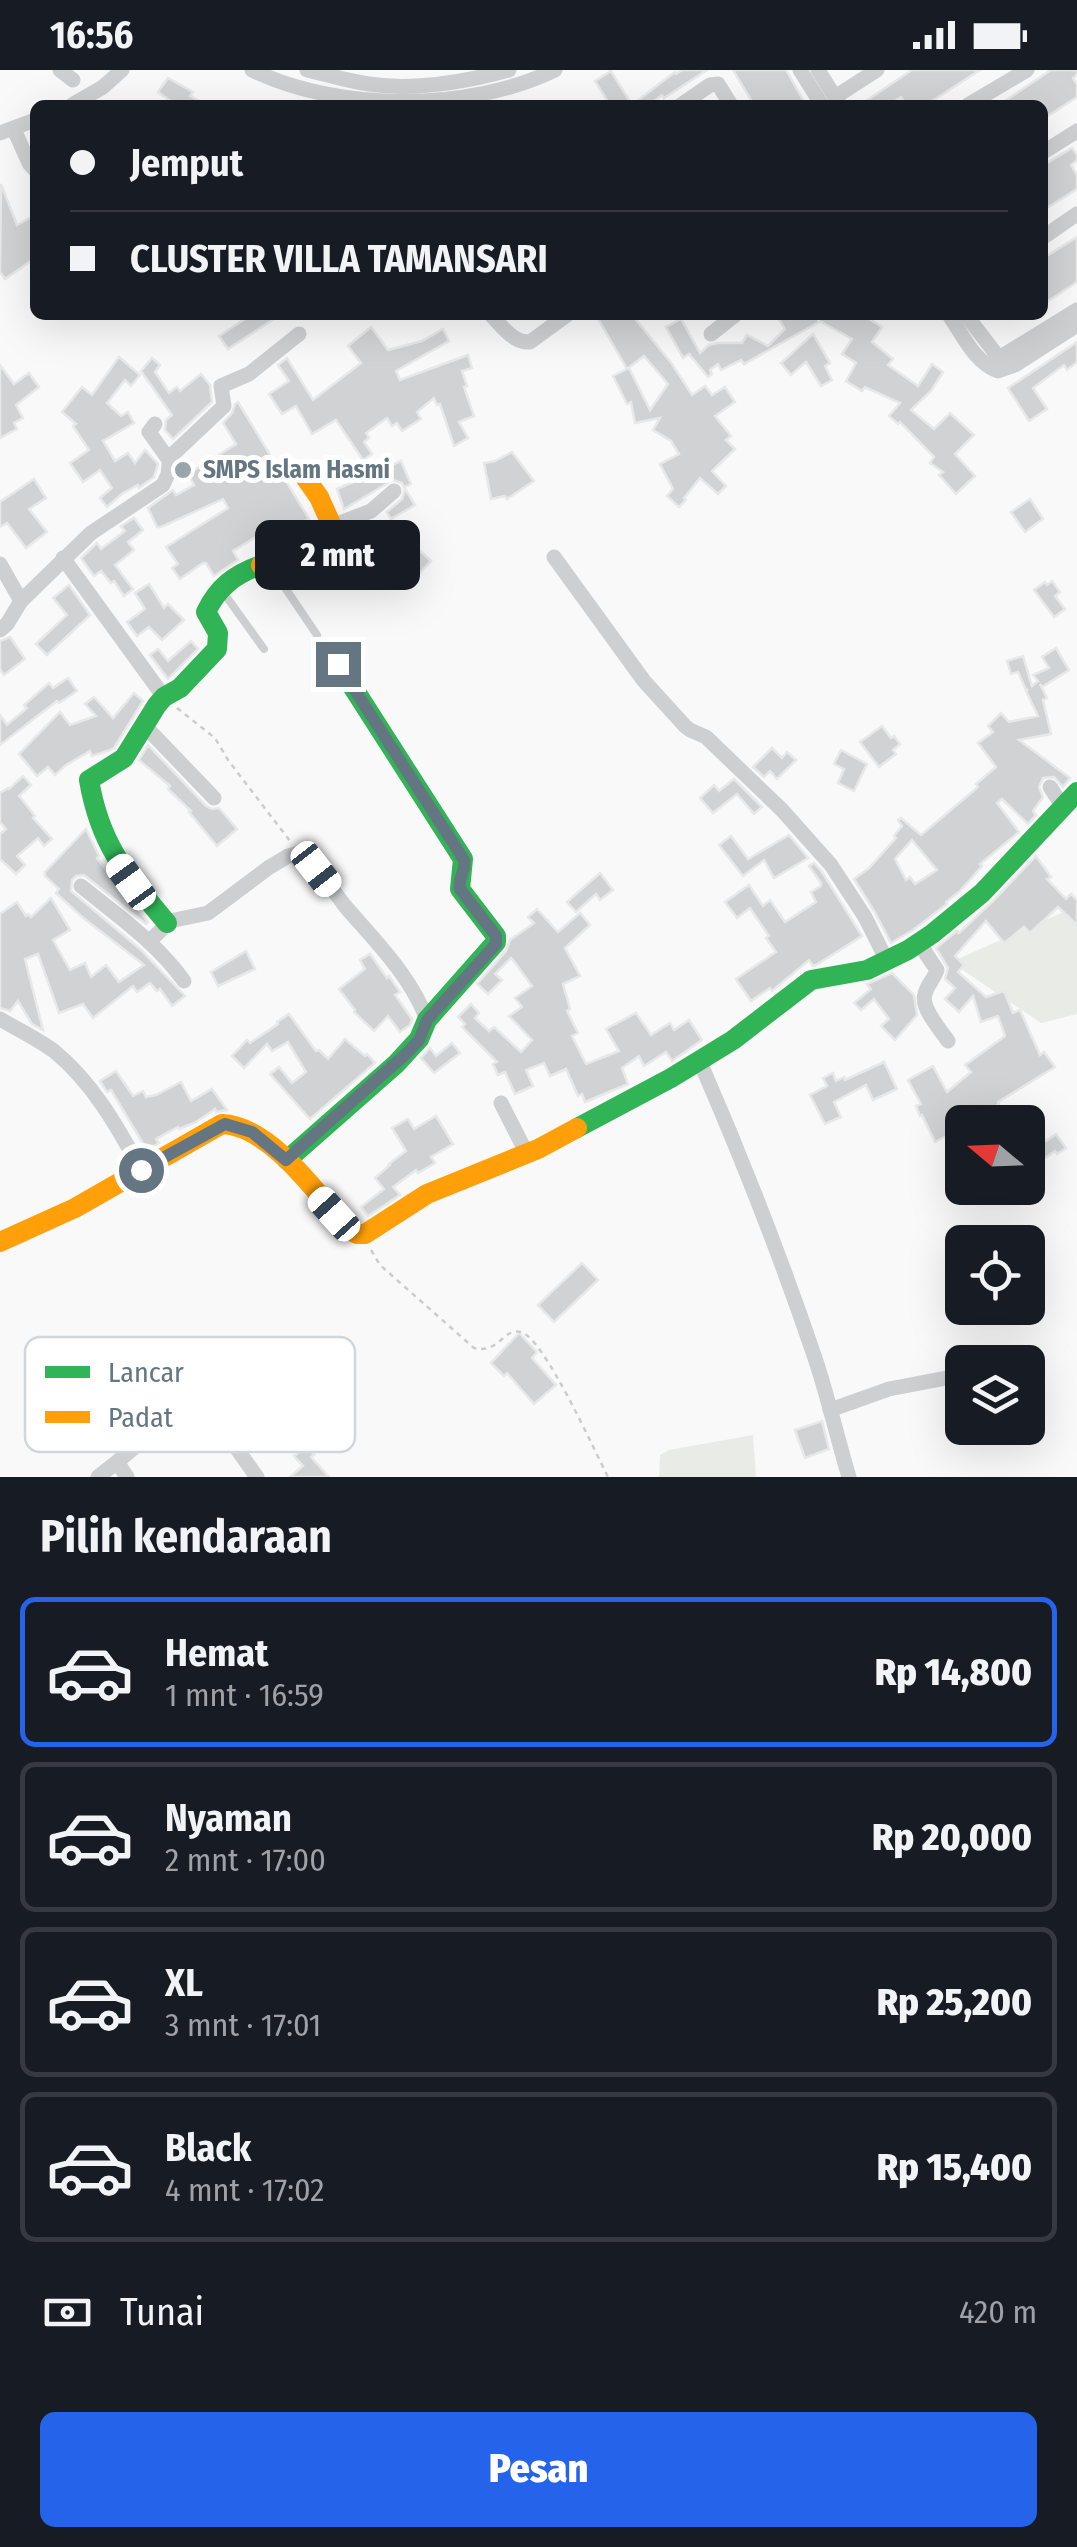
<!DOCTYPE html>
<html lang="id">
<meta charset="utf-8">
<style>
:root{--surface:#171b24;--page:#20242c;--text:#f1f3f6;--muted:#9ea1a6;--line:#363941;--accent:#2563eb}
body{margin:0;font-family:"Fira Sans Condensed",sans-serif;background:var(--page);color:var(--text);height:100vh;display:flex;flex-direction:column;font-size:38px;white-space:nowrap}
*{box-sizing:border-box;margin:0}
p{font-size:32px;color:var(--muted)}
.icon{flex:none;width:55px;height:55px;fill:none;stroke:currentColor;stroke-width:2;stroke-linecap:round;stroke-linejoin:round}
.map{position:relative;height:1407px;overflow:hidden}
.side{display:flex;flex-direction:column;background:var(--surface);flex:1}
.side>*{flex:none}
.banner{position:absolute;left:30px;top:30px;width:1018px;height:220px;border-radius:15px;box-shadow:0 10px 40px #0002;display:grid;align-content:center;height:220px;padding:0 40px;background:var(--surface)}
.needle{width:65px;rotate:289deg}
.tools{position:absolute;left:945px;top:1035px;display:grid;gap:20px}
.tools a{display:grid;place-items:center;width:100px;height:100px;border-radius:15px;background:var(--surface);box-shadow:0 10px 40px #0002;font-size:50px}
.end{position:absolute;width:45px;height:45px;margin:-22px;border:12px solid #657683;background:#fff;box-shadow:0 0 0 5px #fff}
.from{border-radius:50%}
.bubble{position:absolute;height:70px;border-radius:15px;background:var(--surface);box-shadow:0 10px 40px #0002;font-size:32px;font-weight:800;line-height:70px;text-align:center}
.car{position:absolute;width:30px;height:60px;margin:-30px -15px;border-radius:12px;box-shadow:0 0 8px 2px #0007;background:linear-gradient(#fff 24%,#345 0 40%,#fff 0 76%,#345 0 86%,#fff 0)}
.banner b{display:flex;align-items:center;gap:35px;height:95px;font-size:38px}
.banner b+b{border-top:2px solid var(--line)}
.banner i{width:25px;height:25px;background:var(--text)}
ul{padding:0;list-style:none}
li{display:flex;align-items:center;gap:30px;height:150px;margin:0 20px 15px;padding:0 20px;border:5px solid var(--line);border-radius:15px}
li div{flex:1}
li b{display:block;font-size:38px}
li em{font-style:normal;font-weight:800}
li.active{border-color:var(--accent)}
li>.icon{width:90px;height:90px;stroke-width:1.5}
h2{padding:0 40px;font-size:45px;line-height:120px}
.pay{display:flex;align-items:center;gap:25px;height:110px;padding:0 40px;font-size:38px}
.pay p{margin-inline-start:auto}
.action{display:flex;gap:20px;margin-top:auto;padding:20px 40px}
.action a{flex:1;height:115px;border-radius:15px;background:var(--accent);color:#fff;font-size:40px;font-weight:800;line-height:115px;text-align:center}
.status{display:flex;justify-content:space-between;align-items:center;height:70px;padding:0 50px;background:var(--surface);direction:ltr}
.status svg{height:28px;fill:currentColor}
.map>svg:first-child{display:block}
.green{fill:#e8ebe6}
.building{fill:#d0d2d3;stroke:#e8e8e8;stroke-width:2.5;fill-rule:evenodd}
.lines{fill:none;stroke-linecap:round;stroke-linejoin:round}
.path{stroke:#cbcccd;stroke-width:2.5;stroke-dasharray:5 5;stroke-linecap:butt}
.lane{stroke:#cecfd0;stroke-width:8}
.street{stroke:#cecfd0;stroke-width:15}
.fast{stroke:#30b455;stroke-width:20}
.slow{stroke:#ff9f0a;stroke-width:20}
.route{stroke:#657683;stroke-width:12}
.poi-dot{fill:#99a4ac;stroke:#fff;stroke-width:4}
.labels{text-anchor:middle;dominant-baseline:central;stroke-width:10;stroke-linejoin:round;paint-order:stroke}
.poi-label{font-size:25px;font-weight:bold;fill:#657683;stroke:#fff;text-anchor:start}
.key{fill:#fff;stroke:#d1d6da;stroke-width:2.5}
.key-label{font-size:28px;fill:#657683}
</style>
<div class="status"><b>16:56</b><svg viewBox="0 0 49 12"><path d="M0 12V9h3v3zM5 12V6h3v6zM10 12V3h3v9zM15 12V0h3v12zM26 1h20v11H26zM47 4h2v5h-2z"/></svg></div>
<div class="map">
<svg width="1077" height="1407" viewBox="0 0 1077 1407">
<rect width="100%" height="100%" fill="#f9f9f9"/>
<g class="green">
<path d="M1077,836V944L1041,953L951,892Z"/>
<path d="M753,1365L756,1407H659L660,1385L669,1380Z"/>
</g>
<g class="building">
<path d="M682,0H707L664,28L662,25L649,35H610L595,11L611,1L632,35L675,2L676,4Z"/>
<path d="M733,0H786L806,35H754Z"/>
<path d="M912,0H980L926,35H906L901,27L889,35H860Z"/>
<path d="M1051,0H1077V5L1073,8L1077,15V27L1042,50V35H999Z"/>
<path d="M168,8L193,22L190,26L208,35H178L169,30L158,22Z"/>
<path d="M1072,78L1077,85V90L1071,95L1077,105V119L1042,141V96Z"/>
<path d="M1,114L17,155L35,145V188L5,209L0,202Z"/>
<path d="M1077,167V212L1042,235V189Z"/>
<path d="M251,245H280L228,279L219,266Z"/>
<path d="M596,245H632L672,294L692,325L705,316L712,325L725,317L735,332L715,346L731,366L726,370L735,379L712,401L726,416L718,424L700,408L684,428L686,430L679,437L667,426L673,419L660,394L679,384L671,371L653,360L660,348L635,353L631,332L627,334L613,306L627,299ZM644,286L668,314L650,340L629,298L627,299Z"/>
<path d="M776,245H863L882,257L872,272L893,289L888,295L918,316L932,294L943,302L931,321L911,340L934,359L950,343L974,365L955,384L975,406L956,424L939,405L943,402L930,393L934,387L900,352L898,354L889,346L900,333L865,317L862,321L846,311L856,293L842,284L852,269L818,250L819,252L744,294L741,290L721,300L718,294L710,300L712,304L708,307L689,284L683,288L666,257L681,249L700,283L709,275L718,273H742L747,265L768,276L785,259Z"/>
<path d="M371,257L388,280L422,271L443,259L449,271L396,301L400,310L468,285L472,298L462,301L467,316L464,317L474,346L459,352L468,368L454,376L440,334L437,335L434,328L417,342L421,349L402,361L397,353L392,356L387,348L366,363L369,368L364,372L372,384L363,390L336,350L312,364L296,336L282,344L269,324L289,311L278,295L287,288L313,330L361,293L348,276Z"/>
<path d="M813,264L830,293L825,296L832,310L821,316L806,292L791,305L781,293Z"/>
<path d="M1077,272V292L1067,300L1064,295L1033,318L1047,339L1029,351L1008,318Z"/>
<path d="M119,287L140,305L131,316L125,310L107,333L121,346L128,342L134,353L103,371L115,391L128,383L135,393L145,380L158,394L154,407L139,418L138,415L123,423L107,437L100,428L112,418L100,400L83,412L70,393L89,380L73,356L76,354L62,342L82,317L92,325Z"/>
<path d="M152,288L160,295L155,302L169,323L177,317L180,321L201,304L210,315L212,332L173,369L165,360L166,350L172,345L141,301Z"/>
<path d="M0,295L14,314L29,303L39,317L16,335L23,348L14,353L17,359L0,368Z"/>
<path d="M238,332L309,449L297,455L287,467L274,475L266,461L233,481L238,490L214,506L206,493H203L180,509L172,498L178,494L166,477L228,438L223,429L161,457H157L148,438L173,420L176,425L194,415L188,404L236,374L223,353L232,343L235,334Z"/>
<path d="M512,382L534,411L507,429L505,426L491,429L484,393L495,391Z"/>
<path d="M401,391L411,414L404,417L415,435L391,449L387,442L402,429L405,420L402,413L393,410L344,439L337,419L369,405L371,409L393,399L392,395Z"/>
<path d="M34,409L46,428L29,439L47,462L26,478L7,453L0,457V432Z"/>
<path d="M1030,429L1043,449L1025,462L1011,442Z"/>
<path d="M134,448L143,460L128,472L134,480L115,495L133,519L124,526L114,511L111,513L101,501L94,506L81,488L97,473L101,479L125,461L121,456Z"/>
<path d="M396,460L412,479L415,476L431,491L418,505L386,470Z"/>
<path d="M1052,511L1060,522L1055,526L1065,539L1054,547L1034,520L1045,512L1047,515Z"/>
<path d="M149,514L164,538L168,534L184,550L162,570L149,557L137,566L127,552L145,539L135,523Z"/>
<path d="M69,515L90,545L47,585L36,574L67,545L53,528Z"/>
<path d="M10,567L25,589L4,605L0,599V571Z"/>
<path d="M191,571L198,579L168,609L150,585L158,579L168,591Z"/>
<path d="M1056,578L1069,600L1042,617L1040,614L1047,628L1043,630L1051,664L1019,670L1070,708L1063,717L1054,707L1043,708L1039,717L1043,727L1033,741L1036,745L1028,754L1002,729L997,733L1019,762L980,794L982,796L960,821L946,832L947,834L913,860L891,873L874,841L854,809L869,798L896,768L894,766L902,756L898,750L901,748L921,765L978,717L976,714L996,697L978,673L993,662L988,656L1001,643L1009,652L1038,646L1026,621L1028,619L1026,620L1018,602L1011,604L1007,591L1023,586L1032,616L1038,611L1033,605L1049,598L1042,587ZM912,770L937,800L915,814L910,807L906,810L895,789Z"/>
<path d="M68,608L77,621L59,633L57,631L0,675V645L7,655L27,638L24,635L49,613L53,618Z"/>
<path d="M134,623L143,631L114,678L110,680L92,686L90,681L66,695L55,705L48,697L37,706L19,684L60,642L70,655L96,646L85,634L94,627L113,648Z"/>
<path d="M882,656L891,668L894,666L900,674L893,680L896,684L879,697L860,672Z"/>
<path d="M148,675L206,736L212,739L219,738L237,759L217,776L189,742L191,741L168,719L170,716L139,690Z"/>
<path d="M772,678L782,688L787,682L796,690L777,709L770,701L764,707L753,697Z"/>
<path d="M841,680L867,694L854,721L838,713L844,699L834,694Z"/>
<path d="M23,706L31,715L19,726L35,746L33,748L52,769L44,776L38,768L17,786L25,795L16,804L0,789V764L6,759L0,752V723L8,718L9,719Z"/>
<path d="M734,709L762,737L754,744L737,724L713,743L700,728L714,715L719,721Z"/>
<path d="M86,759L99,786L97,788L148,852L146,854L84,805L76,806L72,810L71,821L141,880L185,926L172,936L160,919L157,921L150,913L137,922L133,916L93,948L83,934L59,943L38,884L25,889L43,960L32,954L18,931L10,941L0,938V844L17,832L26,846L28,844L31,847L51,828L70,860L53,870L70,900L85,893L91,907L106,895L119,912L144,895L81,846L56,823L59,819L45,806V802Z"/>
<path d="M789,765L808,788L774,808L764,790L743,806L719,775L731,766L748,789Z"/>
<path d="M1036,786L1051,807L1047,809L1066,829L1071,824L1077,830V855L1058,837L1030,863L1024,857L1004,873L986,851L955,886L964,895L958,902L986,927L1004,921L1013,943L1020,940L1040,985L1044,982L1055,997L998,1032L999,1034L989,1041L971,1052H962V1058L935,1072L922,1045L920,1046L916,1036L921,1034L908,1010L933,996L947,1022L971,1002L965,995L1005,966L998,946L981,952L973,926L959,942L945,929L955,918L945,909L948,898L936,878L957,861L959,863L992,832Z"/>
<path d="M814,793L822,802L862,866L816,895L813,896L809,890L772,921L770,918L751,931L736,909L776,882L766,868L769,866L750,838L737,848L725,832L749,815L763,836L770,830L785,852L816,832L811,822L821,816V813L809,796Z"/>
<path d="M600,803L613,820L600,830L596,824L576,842L567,832Z"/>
<path d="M537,839L558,862L580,843L590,855L565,878L580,906L563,914L570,939L567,941L578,963L572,966L586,994L619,981L606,959L636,943L651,965L670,953L674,960L689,950L702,970L672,991L666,982L644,996L639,986L622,998L628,1014L585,1032L582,1024L578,1026L566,999L550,1006L544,993L526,1000L533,1016L515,1024L505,1002L498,1005L493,994L497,992L462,957L465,954L458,947L471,934L479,943L475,948L489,961L494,957L521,982L532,970L509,946L522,937L515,928L532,916L513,890L511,888L495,904L502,910L488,924L477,914L506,881L510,870L534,853L528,847Z"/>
<path d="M246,881L255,899L218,916L211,902Z"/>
<path d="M370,884L387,908L389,906L400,922L395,925L412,949L410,955L400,962L388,946L374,961L354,942L355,940L339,919L365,899L360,890Z"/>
<path d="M892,903L914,925L917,945L895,970L881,956L889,949L874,929L861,940L854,933L871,919L867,914Z"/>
<path d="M289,944L316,981L319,980L328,989L345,969L365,986L367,984L375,993L310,1049L270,1004L279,997L292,1013L306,1002L288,972L272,981L267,974L244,998L232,986L247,970L250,973L278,954L277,952Z"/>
<path d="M452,973L460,983L434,1003L421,988L430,978L436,986Z"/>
<path d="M884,992L897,1019L873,1030L866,1015L834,1032L841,1047L825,1054L810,1025L827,1016L823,1008L833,1003L836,1011L844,1007L845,1010Z"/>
<path d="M116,1001L133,1026L143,1021L146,1027L156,1025L181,1012L191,1031L212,1019L227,1040L216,1042L215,1039L196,1052L179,1059L178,1057L156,1069L159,1073L147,1080L111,1020L107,1022L100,1011Z"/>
<path d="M436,1046L453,1074L431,1087L435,1093L418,1103L416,1100L393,1117L400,1125L368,1146L361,1137L384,1119L375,1108L390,1095L389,1094L406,1081L392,1058L408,1049L414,1059Z"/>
<path d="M1056,1064L1066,1078L1057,1084L1055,1081L1028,1100V1078L1043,1067L1046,1071Z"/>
<path d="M582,1193L598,1210L554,1252L538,1235Z"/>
<path d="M519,1263L537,1282L532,1288L556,1315L534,1334L507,1303L504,1306L491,1293Z"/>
<path d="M822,1351L829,1379L805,1388L795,1360Z"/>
<path d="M307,1376L314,1385L311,1387L329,1407H290L303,1396L294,1386Z"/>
</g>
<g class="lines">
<g class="path">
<path d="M177,638L215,668L228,690L290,771"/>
<path d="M371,1180L380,1195L474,1278C500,1284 503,1257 521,1262C544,1268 595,1382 608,1407"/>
</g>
<g class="lane">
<path d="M269,494L317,565"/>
<path d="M223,522L264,579"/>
</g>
<g class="street">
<path d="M60,0L73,10"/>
<path d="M252,0C339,42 468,42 555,0"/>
<path d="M307,0C328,5 348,11 369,14C415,21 465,12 509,0"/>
<path d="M800,0L822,35"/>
<path d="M818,0L840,35"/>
<path d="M835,27L877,0"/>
<path d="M72,35L103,17L122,0"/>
<path d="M681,35L710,15L718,14L731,35"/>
<path d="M968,35L1027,0"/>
<path d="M0,63L35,50"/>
<path d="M16,64L29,93L35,100"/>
<path d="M1042,83L1077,61"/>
<path d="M1042,168L1077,144"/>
<path d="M491,245C502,256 513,273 530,272L567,245"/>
<path d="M949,245C962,264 975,293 998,301L1015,295L1077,255"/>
<path d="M966,245L999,288L998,297"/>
<path d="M711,264L735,245"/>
<path d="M999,288L1077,240"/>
<path d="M155,354L149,362L169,390"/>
<path d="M332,456L371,441L394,421"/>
<path d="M554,487L644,611L685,656L690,660L706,667L782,740L831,795L865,847L887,891"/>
<path d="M63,488L164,627"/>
<path d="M0,494L21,531"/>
<path d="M0,560L7,554L21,531L91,463L163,415L168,404L170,387L224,336L221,316L249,304L299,264"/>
<path d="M143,654L214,728"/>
<path d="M1050,717L1062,735"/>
<path d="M81,816C118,846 157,873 184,911"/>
<path d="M149,872L170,851L208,843L268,798L288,786L300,783C318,797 331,818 345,836C375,871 411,906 427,950"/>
<path d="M919,873L937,900C934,909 927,915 925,924C920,938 941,960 948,971"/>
<path d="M0,949C17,959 38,969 54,981C93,1013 117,1056 141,1100"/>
<path d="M700,992C742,1088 781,1188 815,1288C828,1327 837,1367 849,1407"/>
<path d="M501,1033L527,1084"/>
<path d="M830,1340L889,1319L962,1305"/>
<path d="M98,1407L117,1392"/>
<path d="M127,1407L117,1392L192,1329C212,1339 242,1387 257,1407"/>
</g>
<g class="fast">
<path d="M167,853C126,804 100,775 89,710L124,688L157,635L164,627L180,618L217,579L218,563L206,542C218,517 235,504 261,495"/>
<path d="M577,1058L671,1008L733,970L811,910L867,900L908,880L932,864L982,823L1077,722"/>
<path d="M287,1090L396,994L419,969L427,950L496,872V866L460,819L463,789L338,594"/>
</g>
<g class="slow">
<path d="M261,495L290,487L306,466L332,456L319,427L302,403"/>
<path d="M0,1172L75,1138L222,1054C271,1056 318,1125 348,1159L357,1164H365L427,1124L538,1079L577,1058"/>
</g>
</g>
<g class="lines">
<path class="route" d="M141,1100L225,1054L252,1062L286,1090L407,983L419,970L427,950L496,874V866L460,819C457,808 467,800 464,790L338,594"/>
</g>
<circle class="poi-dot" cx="183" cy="400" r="10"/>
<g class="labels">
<g class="poi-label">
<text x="203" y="400">SMPS Islam Hasmi</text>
</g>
</g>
<rect x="25" y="1267" width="330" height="115" rx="15" class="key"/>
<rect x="45" y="1296" width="45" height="12" fill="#30b455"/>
<rect x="45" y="1341" width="45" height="12" fill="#ff9f0a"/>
<g class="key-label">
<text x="108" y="1312">Lancar</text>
<text x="108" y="1357">Padat</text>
</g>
</svg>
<div class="tools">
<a><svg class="needle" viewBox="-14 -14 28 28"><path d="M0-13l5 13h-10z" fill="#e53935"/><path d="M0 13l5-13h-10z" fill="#9ea1a6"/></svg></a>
<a><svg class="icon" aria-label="locate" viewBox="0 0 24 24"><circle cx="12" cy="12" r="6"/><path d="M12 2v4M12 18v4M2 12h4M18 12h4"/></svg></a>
<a><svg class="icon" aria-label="layers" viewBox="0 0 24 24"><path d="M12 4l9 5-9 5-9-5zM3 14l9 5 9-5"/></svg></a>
</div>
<i class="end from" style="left:141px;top:1100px"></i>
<i class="end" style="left:338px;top:594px"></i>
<div class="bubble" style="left:255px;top:450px;width:165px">2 mnt</div>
<i class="car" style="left:316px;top:799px;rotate:142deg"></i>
<i class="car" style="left:131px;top:812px;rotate:324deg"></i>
<i class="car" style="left:334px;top:1144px;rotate:318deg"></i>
<div class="banner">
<b><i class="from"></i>Jemput</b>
<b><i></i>CLUSTER VILLA TAMANSARI</b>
</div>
</div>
<section class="side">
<h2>Pilih kendaraan</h2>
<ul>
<li class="active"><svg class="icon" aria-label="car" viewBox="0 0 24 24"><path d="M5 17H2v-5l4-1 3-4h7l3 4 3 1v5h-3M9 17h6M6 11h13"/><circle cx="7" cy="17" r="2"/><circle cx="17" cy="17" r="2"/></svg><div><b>Hemat</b><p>1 mnt · 16:59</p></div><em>Rp 14,800</em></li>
<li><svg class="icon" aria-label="car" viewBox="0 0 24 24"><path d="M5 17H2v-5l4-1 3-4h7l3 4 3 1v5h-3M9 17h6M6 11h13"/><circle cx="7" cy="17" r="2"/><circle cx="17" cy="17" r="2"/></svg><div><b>Nyaman</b><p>2 mnt · 17:00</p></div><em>Rp 20,000</em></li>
<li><svg class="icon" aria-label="car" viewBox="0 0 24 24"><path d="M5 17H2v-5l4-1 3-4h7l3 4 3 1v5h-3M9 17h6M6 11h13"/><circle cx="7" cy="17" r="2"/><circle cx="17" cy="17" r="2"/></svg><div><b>XL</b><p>3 mnt · 17:01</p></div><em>Rp 25,200</em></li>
<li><svg class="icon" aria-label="car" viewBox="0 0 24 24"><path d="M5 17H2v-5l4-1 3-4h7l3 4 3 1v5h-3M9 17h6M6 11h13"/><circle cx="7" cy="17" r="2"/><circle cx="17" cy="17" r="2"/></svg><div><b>Black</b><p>4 mnt · 17:02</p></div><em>Rp 15,400</em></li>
</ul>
<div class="pay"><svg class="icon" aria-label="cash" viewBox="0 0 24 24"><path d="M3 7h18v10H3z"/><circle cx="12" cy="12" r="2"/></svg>Tunai<p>420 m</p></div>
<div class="action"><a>Pesan</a></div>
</section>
